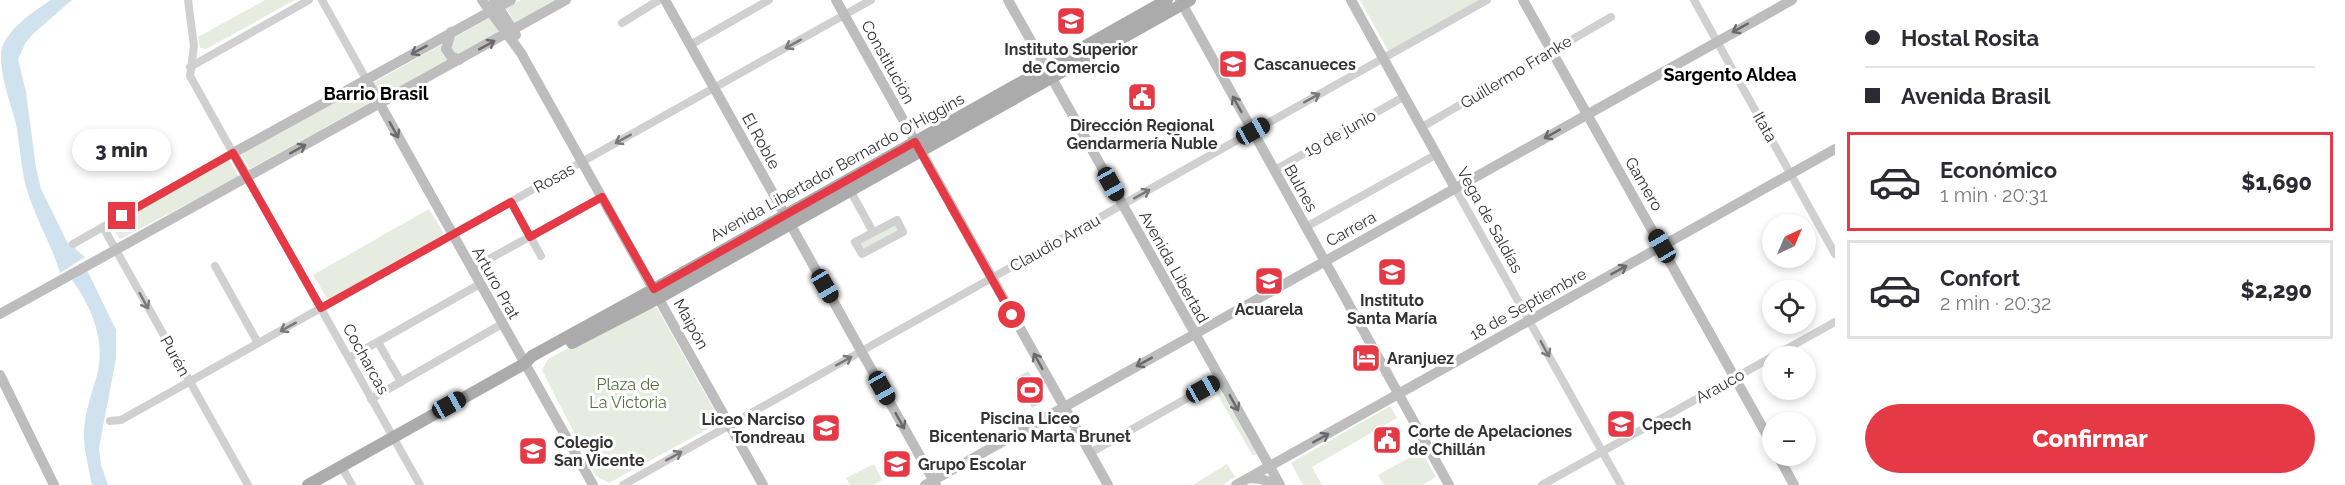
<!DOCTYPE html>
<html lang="es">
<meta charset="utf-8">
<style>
:root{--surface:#fff;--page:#f7f7f7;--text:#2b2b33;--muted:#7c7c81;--line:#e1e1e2;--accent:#e63946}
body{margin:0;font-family:Raleway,sans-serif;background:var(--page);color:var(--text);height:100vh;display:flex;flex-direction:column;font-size:22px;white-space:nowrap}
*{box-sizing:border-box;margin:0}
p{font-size:20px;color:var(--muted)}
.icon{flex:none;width:33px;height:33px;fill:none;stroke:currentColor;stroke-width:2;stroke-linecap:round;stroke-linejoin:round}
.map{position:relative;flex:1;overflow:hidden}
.sheet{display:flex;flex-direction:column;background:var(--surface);width:510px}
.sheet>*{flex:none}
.guide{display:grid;align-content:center;height:132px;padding:0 30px;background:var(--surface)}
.needle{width:39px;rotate:44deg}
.controls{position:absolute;left:1762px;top:214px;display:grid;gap:12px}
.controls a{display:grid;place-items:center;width:54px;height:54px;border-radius:50%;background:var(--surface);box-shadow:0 3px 9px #0003;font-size:30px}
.end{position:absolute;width:27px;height:27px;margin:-14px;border:8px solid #e63946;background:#fff;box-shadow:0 0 0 3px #fff}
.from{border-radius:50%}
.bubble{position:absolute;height:42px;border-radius:21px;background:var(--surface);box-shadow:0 3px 9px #0003;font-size:20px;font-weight:800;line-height:42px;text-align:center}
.car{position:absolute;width:18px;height:36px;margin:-18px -9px;border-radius:8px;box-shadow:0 0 4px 2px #0007;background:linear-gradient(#222 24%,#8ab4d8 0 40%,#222 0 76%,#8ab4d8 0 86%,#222 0)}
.guide b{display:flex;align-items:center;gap:21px;height:57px;font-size:22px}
.guide b+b{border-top:2px solid var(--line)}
.guide i{width:15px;height:15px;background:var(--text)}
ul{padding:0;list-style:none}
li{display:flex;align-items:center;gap:18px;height:99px;margin:0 12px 9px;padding:0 18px;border:3px solid var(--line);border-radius:0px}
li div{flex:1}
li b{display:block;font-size:22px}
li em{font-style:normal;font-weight:800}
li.selected{border-color:var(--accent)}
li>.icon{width:54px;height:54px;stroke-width:1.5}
.action{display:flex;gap:12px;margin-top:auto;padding:12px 30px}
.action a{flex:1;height:69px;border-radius:36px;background:var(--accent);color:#fff;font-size:24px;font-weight:800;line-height:69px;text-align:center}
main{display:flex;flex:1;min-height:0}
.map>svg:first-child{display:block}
.green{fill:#e6ecdf}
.water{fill:#cfe2ee}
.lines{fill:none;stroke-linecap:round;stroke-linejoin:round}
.street{stroke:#d0d0d0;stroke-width:8}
.secondary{stroke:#bdbdbd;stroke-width:10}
.primary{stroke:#ababab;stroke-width:12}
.oneway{stroke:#6a6a6a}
.oneway2{stroke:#7a7a7a}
.route{stroke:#e63946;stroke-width:8}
.labels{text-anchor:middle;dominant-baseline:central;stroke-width:6;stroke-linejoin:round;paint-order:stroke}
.poi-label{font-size:16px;font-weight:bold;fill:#333;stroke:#fff;text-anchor:start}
.street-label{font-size:16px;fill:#333;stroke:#fff}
.park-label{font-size:16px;fill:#56703f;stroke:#fff}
.neighbourhood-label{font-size:18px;font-weight:bold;fill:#000;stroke:#fff}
</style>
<main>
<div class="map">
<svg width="1835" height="485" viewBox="0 0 1835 485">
<rect width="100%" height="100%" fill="#fff"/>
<g class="green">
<path d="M265,0H295L206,49L200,48L198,37Z"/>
<path d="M521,0H560L516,25L506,8Z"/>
<path d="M1360,0H1482L1389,52Z"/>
<path d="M491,17L500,34L383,100L373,83Z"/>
<path d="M361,88L369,103L250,169L241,154Z"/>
<path d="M229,159L239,177L120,239L110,226Z"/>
<path d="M429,209L443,232L442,236L330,299L327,298L313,275Z"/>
<path d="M896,221L901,231L863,252L857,242Z"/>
<path d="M647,306L657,308L717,415L713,426L609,483L596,476L542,370L548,359Z"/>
<path d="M1220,390L1257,454L1253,456L1216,392Z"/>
<path d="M1390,406L1397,418L1312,467L1322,485H1303L1291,463Z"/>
<path d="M1421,451L1436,477L1422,485H1384L1378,475Z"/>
<path d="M874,464L882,480L873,485H850L846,478Z"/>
<path d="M1227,464L1235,477L1222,485H1193Z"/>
</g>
<g class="water">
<path d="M51,0H72L34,33L26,42L18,59L26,92L36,168L41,189L67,242L85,257L60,273C52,246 38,223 29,196C20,172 21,145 15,120C9,99 0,74 1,52C5,30 34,11 51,0Z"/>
<path d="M87,270L116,330V358L99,448L101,465L108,485H92C89,470 85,454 84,439C83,417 91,396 97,375C106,342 92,307 72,280Z"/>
<path d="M1028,371L1045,401L1032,408L1016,378Z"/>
</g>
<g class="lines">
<g class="street">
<path d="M322,0L366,79"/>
<path d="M1694,0L1835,254"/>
<path d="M622,23L659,0"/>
<path d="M690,45L769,0"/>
<path d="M190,67L309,0"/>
<path d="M1422,127L1611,17"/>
<path d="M1275,170L1405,96"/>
<path d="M247,177L420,485"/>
<path d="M1455,188L1621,485"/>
<path d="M850,190L873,232"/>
<path d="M511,202L541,256"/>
<path d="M897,220L903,232L862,254L855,242Z"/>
<path d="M103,227L248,485"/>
<path d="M1306,227L1437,154"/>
<path d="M73,244L233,153L190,76L194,46L188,0"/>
<path d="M215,266L258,343"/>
<path d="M471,269L602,197"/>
<path d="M378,342L387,358"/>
<path d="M349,358L480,284"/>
<path d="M390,363L401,382"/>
<path d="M371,399L502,324"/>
<path d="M110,421L121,420L871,0"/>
<path d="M1090,453L1221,379"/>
<path d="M341,466L352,485"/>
<path d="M623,485L1487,0"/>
<path d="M1542,485L1835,322"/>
</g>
<g class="secondary">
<path d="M482,0L521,53L763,485"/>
<path d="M494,0L516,35"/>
<path d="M665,0L936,485"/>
<path d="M836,0L1108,485"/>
<path d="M1008,0L1280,485"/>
<path d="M1180,0L1449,485"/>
<path d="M1351,0L1455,188"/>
<path d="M1523,0L1773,446"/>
<path d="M451,32L446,49L451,56L459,60"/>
<path d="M366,79L593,485"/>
<path d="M247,177L233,153L511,0"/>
<path d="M0,314L566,0"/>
<path d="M0,375L54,485"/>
<path d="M1778,456L1794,485"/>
<path d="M1249,478L1261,479L1277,485"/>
<path d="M925,485L1792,0"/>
<path d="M1236,485L1835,149"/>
</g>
<g class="primary">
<path d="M572,343L659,298L1190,0"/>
<path d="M308,485L524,364L532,356L654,289L1167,0"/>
</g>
</g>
<defs><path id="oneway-shaft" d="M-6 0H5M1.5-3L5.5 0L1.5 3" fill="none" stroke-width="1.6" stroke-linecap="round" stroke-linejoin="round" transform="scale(1.5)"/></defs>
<g class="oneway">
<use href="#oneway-shaft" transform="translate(1740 28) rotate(151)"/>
<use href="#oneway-shaft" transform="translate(487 45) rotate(-29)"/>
<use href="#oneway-shaft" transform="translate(419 50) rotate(151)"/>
<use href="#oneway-shaft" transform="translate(1237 104) rotate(-119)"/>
<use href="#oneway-shaft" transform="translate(394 130) rotate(61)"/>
<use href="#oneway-shaft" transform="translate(1552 134) rotate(151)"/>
<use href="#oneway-shaft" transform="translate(298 149) rotate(-29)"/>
<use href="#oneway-shaft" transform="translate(1619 270) rotate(-29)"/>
<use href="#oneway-shaft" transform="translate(1038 361) rotate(-119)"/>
<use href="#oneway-shaft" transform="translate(1144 362) rotate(151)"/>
<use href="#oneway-shaft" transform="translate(1234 403) rotate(61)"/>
<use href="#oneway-shaft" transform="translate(900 421) rotate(61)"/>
<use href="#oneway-shaft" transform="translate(1321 438) rotate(-29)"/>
</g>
<g class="oneway2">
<use href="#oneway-shaft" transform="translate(793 44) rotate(151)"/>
<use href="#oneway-shaft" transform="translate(1312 98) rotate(-29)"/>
<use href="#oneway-shaft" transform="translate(623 139) rotate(151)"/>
<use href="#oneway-shaft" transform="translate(1142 194) rotate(-29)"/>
<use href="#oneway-shaft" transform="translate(144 301) rotate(61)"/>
<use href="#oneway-shaft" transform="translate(288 327) rotate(151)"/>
<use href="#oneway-shaft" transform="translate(1545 349) rotate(61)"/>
<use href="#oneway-shaft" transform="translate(844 361) rotate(-29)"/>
<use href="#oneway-shaft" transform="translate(674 456) rotate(-29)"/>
</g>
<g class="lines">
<path class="route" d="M122,216L233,153L321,308L511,202L530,237L602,197L654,289L915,142L1012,315"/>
</g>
<defs>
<g id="university-square" transform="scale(1.5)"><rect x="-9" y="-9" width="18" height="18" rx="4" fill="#e63946" stroke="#fff"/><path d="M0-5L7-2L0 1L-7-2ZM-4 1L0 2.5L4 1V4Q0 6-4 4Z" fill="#fff"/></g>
<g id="school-square" transform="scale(1.5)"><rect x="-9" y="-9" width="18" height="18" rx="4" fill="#e63946" stroke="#fff"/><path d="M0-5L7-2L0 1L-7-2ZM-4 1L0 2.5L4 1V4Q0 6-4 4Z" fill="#fff"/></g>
<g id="civic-square" transform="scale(1.5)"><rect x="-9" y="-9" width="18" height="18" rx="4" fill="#e63946" stroke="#fff"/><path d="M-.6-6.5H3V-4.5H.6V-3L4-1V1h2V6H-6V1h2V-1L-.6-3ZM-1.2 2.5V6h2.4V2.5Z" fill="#fff"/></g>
<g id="hotel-square" transform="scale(1.5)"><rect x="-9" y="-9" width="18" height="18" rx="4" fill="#e63946" stroke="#fff"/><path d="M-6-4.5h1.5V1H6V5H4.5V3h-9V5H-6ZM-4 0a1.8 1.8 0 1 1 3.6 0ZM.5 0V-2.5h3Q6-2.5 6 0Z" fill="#fff"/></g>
<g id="stadium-square" transform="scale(1.5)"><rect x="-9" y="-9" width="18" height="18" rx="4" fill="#e63946" stroke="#fff"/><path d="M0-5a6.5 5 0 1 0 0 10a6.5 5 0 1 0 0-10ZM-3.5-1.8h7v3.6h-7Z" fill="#fff"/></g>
</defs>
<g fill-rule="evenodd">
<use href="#university-square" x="1071" y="21"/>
<use href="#school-square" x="1233" y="64"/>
<use href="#civic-square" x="1142" y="97"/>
<use href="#school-square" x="1392" y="272"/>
<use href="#school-square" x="1269" y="281"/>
<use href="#hotel-square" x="1366" y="358"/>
<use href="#stadium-square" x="1030" y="390"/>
<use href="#university-square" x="1621" y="424"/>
<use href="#school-square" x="826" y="428"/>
<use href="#civic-square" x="1387" y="440"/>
<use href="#school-square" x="533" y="451"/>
<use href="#school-square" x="897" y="464"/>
</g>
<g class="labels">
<g class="poi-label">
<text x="1071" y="49" text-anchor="middle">Instituto Superior<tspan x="1071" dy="18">de Comercio</tspan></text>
<text x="1254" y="64">Cascanueces</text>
<text x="1142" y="125" text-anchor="middle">Dirección Regional<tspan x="1142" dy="18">Gendarmería Ñuble</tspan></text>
<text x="1392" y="300" text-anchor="middle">Instituto<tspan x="1392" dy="18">Santa María</tspan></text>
<text x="1269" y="309" text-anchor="middle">Acuarela</text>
<text x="1387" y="358">Aranjuez</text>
<text x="1030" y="418" text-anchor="middle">Piscina Liceo<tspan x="1030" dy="18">Bicentenario Marta Brunet</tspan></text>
<text x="805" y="419" text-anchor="end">Liceo Narciso<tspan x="805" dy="18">Tondreau</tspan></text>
<text x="1642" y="424">Cpech</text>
<text x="1408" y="431">Corte de Apelaciones<tspan x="1408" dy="18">de Chillán</tspan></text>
<text x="554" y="442">Colegio<tspan x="554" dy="18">San Vicente</tspan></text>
<text x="918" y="464">Grupo Escolar</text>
</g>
<g class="street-label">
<text transform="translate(888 62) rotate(61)">Constitución</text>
<text transform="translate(1516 72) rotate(-31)">Guillermo Franke</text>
<text transform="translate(1765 127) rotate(61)">Itata</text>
<text transform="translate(1340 133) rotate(-29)">19 de junio</text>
<text transform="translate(761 141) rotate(61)">El Roble</text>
<text transform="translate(837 167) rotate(-29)">Avenida Libertador Bernardo O'Higgins</text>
<text transform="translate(554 178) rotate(-29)">Rosas</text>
<text transform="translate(1644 184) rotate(60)">Gamero</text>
<text transform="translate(1301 188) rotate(61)">Bulnes</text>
<text transform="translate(1490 220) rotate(61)">Vega de Saldías</text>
<text transform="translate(1351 229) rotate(-29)">Carrera</text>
<text transform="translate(1055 243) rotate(-29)">Claudio Arrau</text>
<text transform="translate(1174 267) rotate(61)">Avenida Libertad</text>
<text transform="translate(496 283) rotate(61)">Arturo Prat</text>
<text transform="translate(1528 304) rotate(-29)">18 de Septiembre</text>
<text transform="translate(691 324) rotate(61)">Maipón</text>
<text transform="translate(175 356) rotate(61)">Purén</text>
<text transform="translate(366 359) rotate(61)">Cocharcas</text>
<text transform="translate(1720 386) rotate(-29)">Arauco</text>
</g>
<g class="park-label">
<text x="628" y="384">Plaza de<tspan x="628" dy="18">La Victoria</tspan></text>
</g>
<g class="neighbourhood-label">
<text x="1730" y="74">Sargento Aldea</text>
<text x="376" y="93">Barrio Brasil</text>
</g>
</g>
</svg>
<div class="controls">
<a><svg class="needle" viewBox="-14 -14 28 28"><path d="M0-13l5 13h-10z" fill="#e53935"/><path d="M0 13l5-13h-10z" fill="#7c7c81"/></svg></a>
<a><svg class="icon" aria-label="locate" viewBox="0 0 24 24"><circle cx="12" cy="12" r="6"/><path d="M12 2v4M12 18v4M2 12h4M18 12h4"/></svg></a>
<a>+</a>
<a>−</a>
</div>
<i class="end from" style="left:1012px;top:315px"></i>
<i class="end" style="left:122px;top:216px"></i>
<div class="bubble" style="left:72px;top:129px;width:99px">3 min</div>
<i class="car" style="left:1253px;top:131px;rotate:61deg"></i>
<i class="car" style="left:1111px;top:184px;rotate:151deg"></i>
<i class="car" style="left:1662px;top:246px;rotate:330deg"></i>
<i class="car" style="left:825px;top:286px;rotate:150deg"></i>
<i class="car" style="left:882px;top:388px;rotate:151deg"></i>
<i class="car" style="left:1203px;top:389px;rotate:61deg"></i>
<i class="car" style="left:449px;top:405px;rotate:61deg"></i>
</div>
<section class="sheet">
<div class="guide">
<b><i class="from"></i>Hostal Rosita</b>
<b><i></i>Avenida Brasil</b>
</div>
<ul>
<li class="selected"><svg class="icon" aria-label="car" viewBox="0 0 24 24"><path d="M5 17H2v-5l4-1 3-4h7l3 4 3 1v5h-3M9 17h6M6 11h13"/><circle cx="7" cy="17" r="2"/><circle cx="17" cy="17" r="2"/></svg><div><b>Económico</b><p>1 min · 20:31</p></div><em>$1,690</em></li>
<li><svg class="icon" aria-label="car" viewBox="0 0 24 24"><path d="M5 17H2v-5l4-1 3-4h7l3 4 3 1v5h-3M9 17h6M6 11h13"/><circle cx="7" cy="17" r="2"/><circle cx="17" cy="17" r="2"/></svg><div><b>Confort</b><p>2 min · 20:32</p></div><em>$2,290</em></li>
</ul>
<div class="action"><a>Confirmar</a></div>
</section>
</main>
